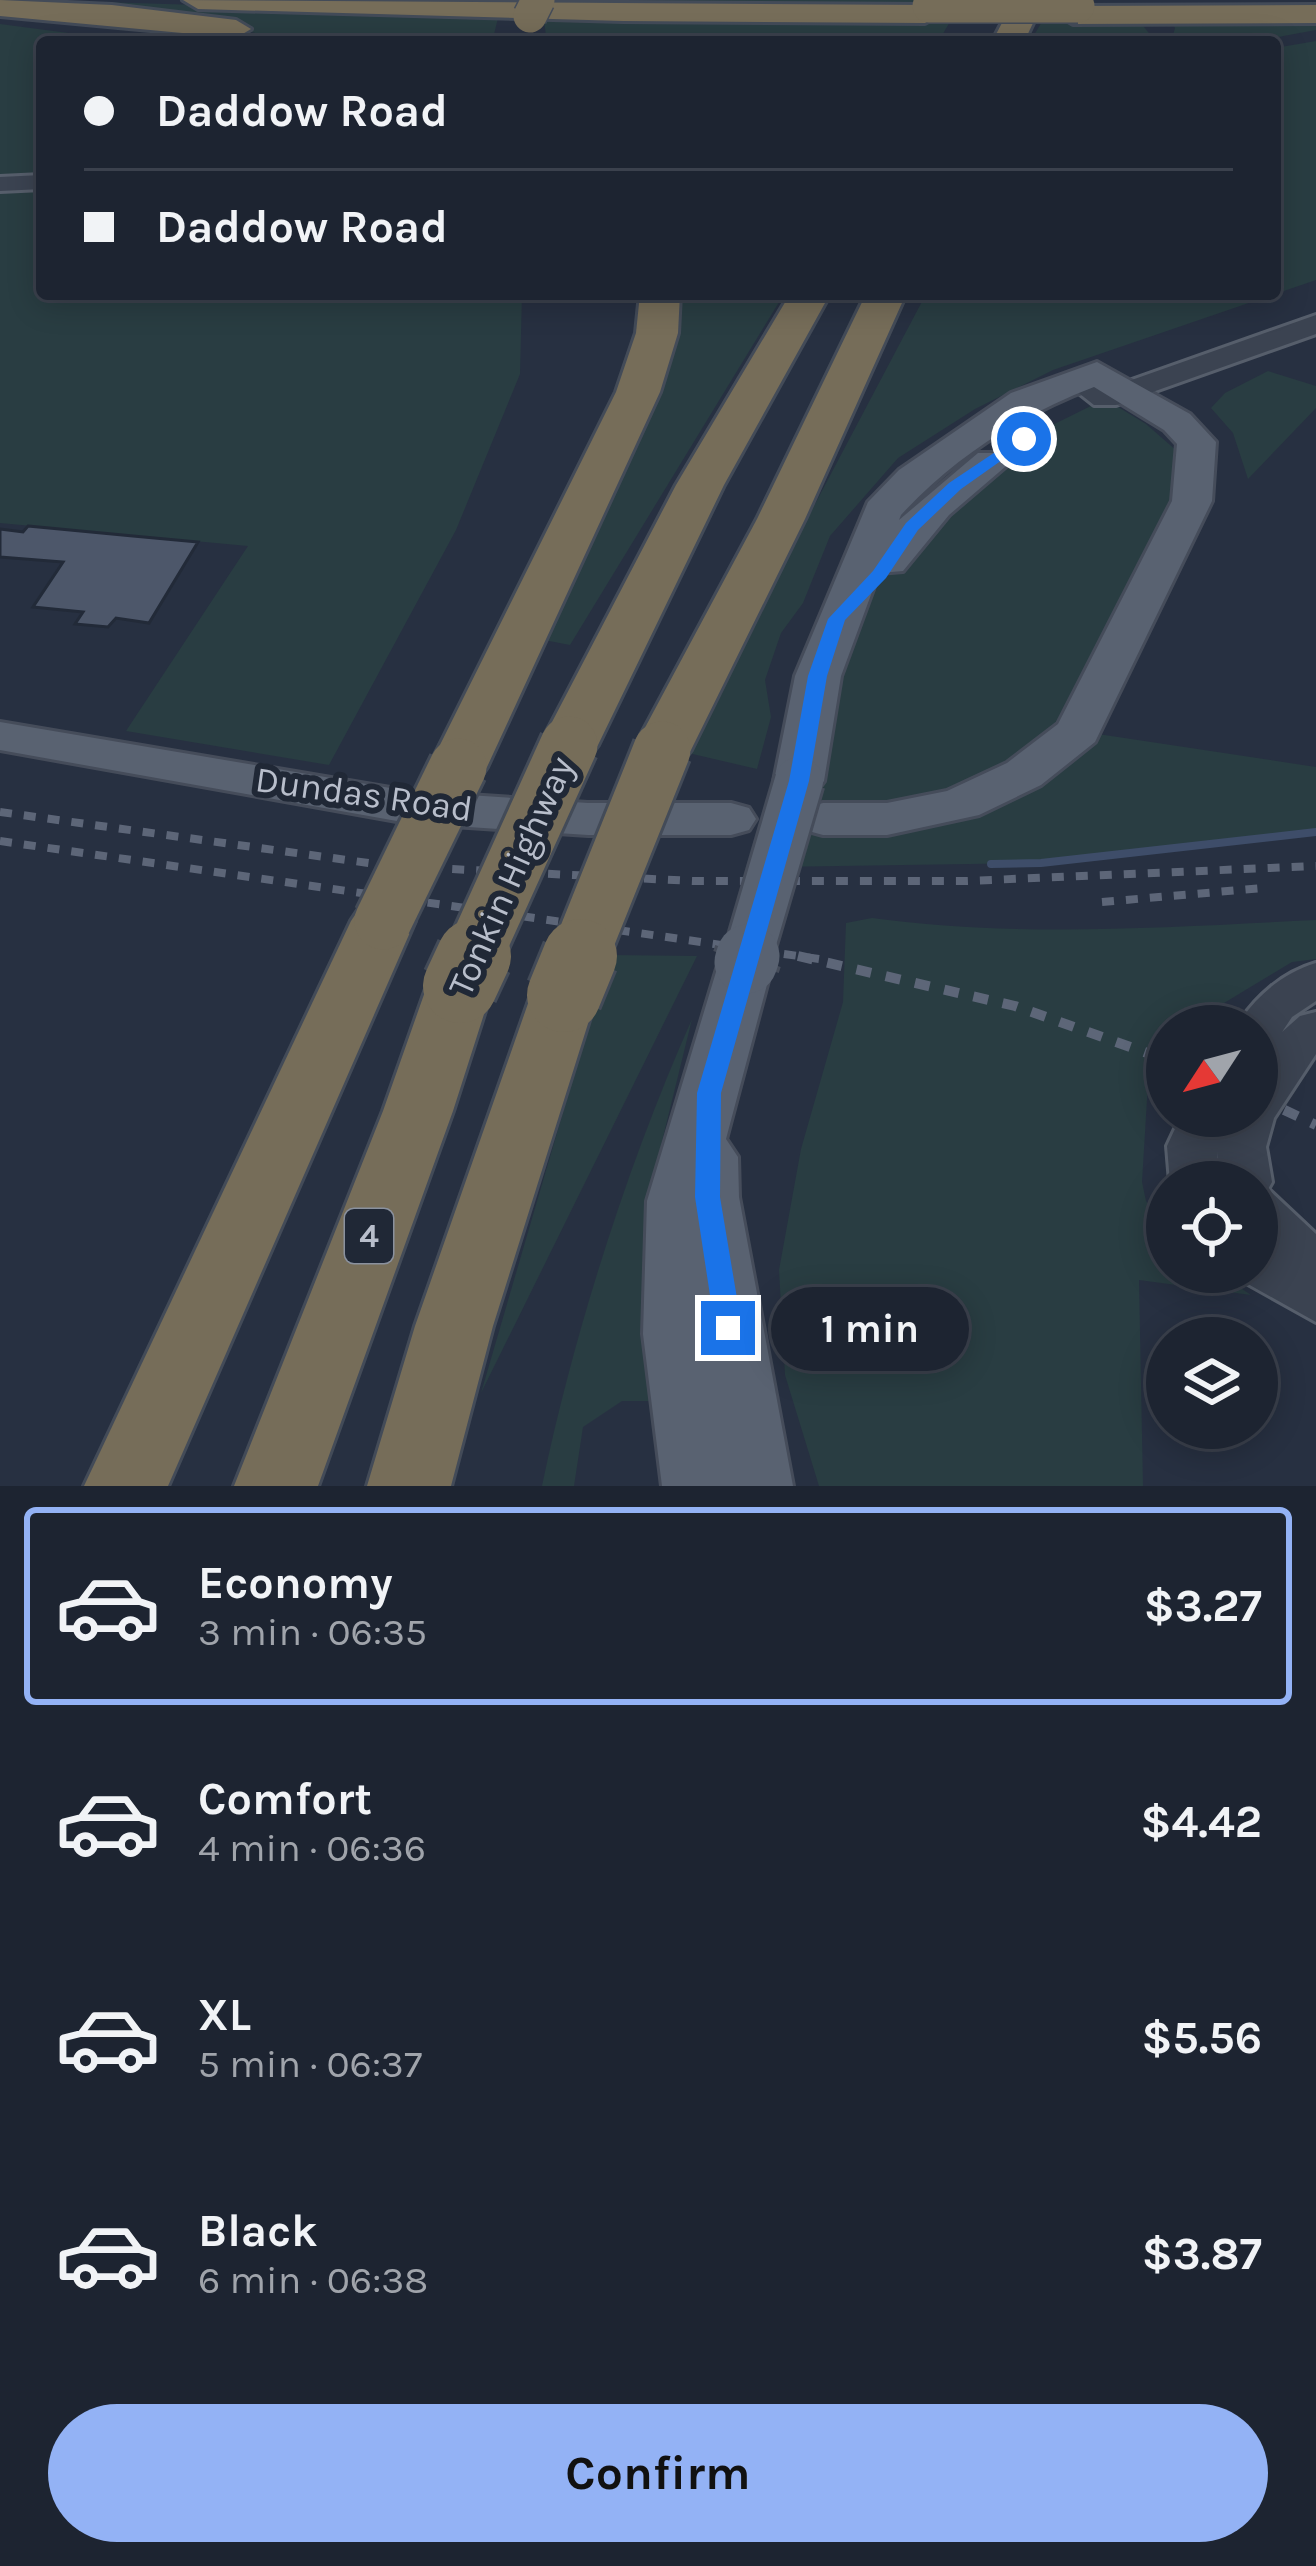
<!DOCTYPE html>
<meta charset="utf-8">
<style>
:root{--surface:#1d2431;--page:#252c39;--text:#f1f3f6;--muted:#a0a4ab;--line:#3b414d;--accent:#93b2f5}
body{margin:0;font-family:Karla,sans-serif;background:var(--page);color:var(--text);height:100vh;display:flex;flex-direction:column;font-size:45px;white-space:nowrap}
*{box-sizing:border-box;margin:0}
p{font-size:39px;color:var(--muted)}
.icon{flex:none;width:66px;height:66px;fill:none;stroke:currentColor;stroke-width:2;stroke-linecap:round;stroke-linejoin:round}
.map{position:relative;height:1486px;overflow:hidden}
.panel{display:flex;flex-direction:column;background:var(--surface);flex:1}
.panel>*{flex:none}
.banner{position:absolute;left:36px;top:36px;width:1245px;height:264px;border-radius:12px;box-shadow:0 6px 30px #0003,0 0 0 3px var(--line);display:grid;align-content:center;height:264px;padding:0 48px;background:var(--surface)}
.needle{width:78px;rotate:234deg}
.controls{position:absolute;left:1146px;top:1005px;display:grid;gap:24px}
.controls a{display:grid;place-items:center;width:132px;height:132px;border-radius:50%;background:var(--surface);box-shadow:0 6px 30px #0003,0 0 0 3px var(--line);font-size:60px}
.end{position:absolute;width:54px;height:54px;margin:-27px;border:15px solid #1a73e8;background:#fff;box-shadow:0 0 0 6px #fff}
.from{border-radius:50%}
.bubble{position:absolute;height:84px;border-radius:42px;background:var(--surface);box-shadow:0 6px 30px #0003,0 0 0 3px var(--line);font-size:39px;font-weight:700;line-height:84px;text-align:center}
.banner b{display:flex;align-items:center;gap:42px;height:114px;font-size:45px}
.banner b+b{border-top:3px solid var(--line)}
.banner i{width:30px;height:30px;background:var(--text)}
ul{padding:21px 0 0;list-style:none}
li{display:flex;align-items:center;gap:36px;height:198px;margin:0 24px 18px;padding:0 24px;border:6px solid transparent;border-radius:12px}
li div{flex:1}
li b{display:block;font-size:45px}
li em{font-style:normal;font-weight:700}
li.current{border-color:var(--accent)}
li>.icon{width:108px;height:108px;stroke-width:1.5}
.button{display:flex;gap:24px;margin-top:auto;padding:24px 48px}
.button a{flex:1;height:138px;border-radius:72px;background:var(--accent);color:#111;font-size:48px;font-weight:700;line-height:138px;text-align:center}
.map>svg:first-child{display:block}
.green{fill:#293d42}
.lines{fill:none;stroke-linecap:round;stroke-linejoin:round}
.stream{stroke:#3e4d69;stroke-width:8}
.building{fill:#4d576a;stroke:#222a38;stroke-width:3}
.minor-casing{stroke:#565e6b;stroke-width:6}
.major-casing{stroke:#454c5a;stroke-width:6}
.highway-casing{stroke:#434b58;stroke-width:6}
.minor{fill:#3b4351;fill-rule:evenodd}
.major{fill:#596271;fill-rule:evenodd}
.highway{fill:#766d59;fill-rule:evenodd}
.rail-far1{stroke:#5d6678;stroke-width:8;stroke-dasharray:12 12;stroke-linecap:butt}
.rail{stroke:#5d6678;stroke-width:10;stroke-dasharray:15 15;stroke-linecap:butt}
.major-bridge-far1-casing{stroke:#454c5a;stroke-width:54;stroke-linecap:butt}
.major-bridge-casing{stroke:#454c5a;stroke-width:69;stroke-linecap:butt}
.highway-bridge-far2-casing{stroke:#434b58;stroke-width:36;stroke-linecap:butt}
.highway-bridge-far1-casing{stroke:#434b58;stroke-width:63;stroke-linecap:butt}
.highway-bridge-casing{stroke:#434b58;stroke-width:80;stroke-linecap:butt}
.major-bridge-far1{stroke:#596271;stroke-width:48}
.major-bridge{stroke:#596271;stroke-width:63}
.highway-bridge-far2{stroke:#766d59;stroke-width:33}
.highway-bridge-far1{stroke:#766d59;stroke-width:57}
.highway-bridge{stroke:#766d59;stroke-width:74}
.route{fill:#1a73e8}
.labels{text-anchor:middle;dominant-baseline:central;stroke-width:12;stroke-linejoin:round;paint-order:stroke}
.shield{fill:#202836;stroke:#8a919e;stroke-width:3}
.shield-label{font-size:33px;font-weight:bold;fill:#b8becb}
.street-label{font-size:36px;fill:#b8becb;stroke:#202836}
</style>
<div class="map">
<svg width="1316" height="1486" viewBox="0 0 1316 1486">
<rect width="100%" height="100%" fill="#273041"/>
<g class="green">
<path d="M0,0H35L499,14L492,42H303L193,21Z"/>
<path d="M552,0H963L938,42H547L544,21Z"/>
<path d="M1316,19V30L1251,42H1171L1175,28L1171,21Z"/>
<path d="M1043,20L1140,22L1152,37L1148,42H1030Z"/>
<path d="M0,24L137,42H42V294H522L520,374L456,530L329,765L126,731L248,546L0,523Z"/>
<path d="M1316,41V280L1053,370L975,409L898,458L830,536L803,603L781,633L765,680L771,717L757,769L684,752L926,294H1275V48Z"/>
<path d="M674,294H784L570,645L544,640L577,576Z"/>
<path d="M1268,371L1316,386V408L1248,479L1233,433L1211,408L1225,393Z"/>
<path d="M1105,399L1146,424L1193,465L1078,731L1316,767V832L1041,863L774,867L859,599L912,527L955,486L1024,439Z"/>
<path d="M872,918C1018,938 1169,927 1316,920V959L1292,962L1186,1026H1167V1038L1150,1050L1142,1182L1146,1201L1167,1231V1272H1217L1251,1295L1139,1280L1143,1486H819L785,1375L779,1270L801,1149L843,1002L846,923Z"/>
<path d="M609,955L697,956L481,1393Z"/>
<path d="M692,1019L654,1174L645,1275L651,1401H622L583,1427L574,1486H542C574,1332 628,1163 692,1019Z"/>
</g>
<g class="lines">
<path class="stream" d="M991,864L1041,863L1316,832"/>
</g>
<path class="building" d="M28,526L133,536L198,542L149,623L116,618L108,627L75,624L83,612L33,607L63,562L0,557V529L23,532Z"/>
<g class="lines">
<g class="minor-casing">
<g id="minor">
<path d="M42,175V189L0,191V177Z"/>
<path d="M1316,315V334L1116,405H1094L1061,379L1076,370L1109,388Z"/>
<path d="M1316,963V1001L1292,1017L1282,1032L1300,1016L1316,1012V1054L1274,1118L1266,1147L1272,1182L1268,1189L1316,1234V1322L1239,1279L1235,1272H1257V1182H1222L1217,1152L1220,1182H1170L1167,1146L1181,1116H1257V1066L1272,1043L1257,1048V1026H1237C1255,997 1282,973 1316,963Z"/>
</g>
</g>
<g class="major-casing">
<g id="major">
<path d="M1097,362L1190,414L1216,442L1212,501L1095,742L1041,785L979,815L887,835H823L805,830L798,819L805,808L823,803H887L947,791L1007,763L1058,724L1172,501L1177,444L1164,430L1094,387C1021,415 954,457 901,515L899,520L978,453H1006L1012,461L949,515L903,571L879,573L841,676L824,781L816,792L799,796L782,792L774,781L795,676L868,502L899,470L1011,393Z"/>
<path d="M0,722L408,791L588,803H731L749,808L756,819L749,830L731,835H588L408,823L0,750Z"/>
<path d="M746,943L765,949L773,962L726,1139L738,1157L739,1197L793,1486H662L643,1334L647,1201L719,962L727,949Z"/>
</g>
</g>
<g class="highway-casing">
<g id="highway">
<path d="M0,0L112,5L236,20L251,29L236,38L0,16Z"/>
<path d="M183,0L925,5L940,14L925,23L623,21L198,9Z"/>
<path d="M1014,0H1044L1024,42H992Z"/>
<path d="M1316,5V23L1073,24L1058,15L1073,6Z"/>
<path d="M640,294H680L678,333L660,392L487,767L478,780L458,785L438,780L429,767L616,392L636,333Z"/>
<path d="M790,294H830L724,485L598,745L589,757L569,762L549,757L540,745L676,485Z"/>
<path d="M866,294H906L805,519L691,750L682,762L662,767L642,762L633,750L757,519Z"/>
<path d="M383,900L405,906L415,921L168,1486H84L351,921L361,906Z"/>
<path d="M460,963L483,970L493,986L453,1111L318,1486H234L383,1111L427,986L437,970Z"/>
<path d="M564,972L587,979L597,995L493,1326L451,1486H367L415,1326L531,995L541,979Z"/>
</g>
</g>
<use href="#minor" class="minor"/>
<use href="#major" class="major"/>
<use href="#highway" class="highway"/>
<g class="rail-far1">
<path d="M0,812L390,866L693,881H966L1316,866"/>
<path d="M0,841L819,959"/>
<path d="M1102,902L1263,888"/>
</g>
<g class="rail">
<path d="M798,956L1015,1006L1167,1060"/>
<path d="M1257,1097L1316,1125"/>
</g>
<g class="major-bridge-far1-casing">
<path id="major-bridge-far1" d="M747,959L799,781"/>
</g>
<g class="major-bridge-casing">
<path id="major-bridge" d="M746,962L748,956"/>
</g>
<g class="highway-bridge-far2-casing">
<g id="highway-bridge-far2">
<path d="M929,6H1078"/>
<path d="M530,16L538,0"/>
</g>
</g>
<g class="highway-bridge-far1-casing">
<g id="highway-bridge-far1">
<path d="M383,921L458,767"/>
<path d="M472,959L569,745"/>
<path d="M578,959L662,750"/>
</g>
</g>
<g class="highway-bridge-casing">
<g id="highway-bridge">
<path d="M460,986L474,956"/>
<path d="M564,995L580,956"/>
</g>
</g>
<use href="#major-bridge-far1" class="major-bridge-far1"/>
<use href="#major-bridge" class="major-bridge"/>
<use href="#highway-bridge-far2" class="highway-bridge-far2"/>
<use href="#highway-bridge-far1" class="highway-bridge-far1"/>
<use href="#highway-bridge" class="highway-bridge"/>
</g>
<path class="route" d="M1019,436L1032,439L961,489L918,530L886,578L845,620L827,676L809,781L721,1093L720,1197L742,1328L728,1339L715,1328L695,1197L697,1093L789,781L808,676L828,619L873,571L906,523L949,483Z"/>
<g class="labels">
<rect class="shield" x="345" y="1209" width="48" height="54" rx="9"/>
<g class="shield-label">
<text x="369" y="1236">4</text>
</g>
<g class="street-label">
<text transform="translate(364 794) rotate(8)">Dundas Road</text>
<text transform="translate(511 876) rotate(-66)">Tonkin Highway</text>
</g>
</g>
</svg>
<div class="controls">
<a><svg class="needle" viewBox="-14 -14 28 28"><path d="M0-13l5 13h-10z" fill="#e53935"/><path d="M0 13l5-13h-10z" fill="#a0a4ab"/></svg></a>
<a><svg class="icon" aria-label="locate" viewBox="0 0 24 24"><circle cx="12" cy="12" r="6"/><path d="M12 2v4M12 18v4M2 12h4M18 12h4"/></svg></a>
<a><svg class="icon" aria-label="layers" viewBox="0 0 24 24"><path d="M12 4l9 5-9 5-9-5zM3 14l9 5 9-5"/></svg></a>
</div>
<i class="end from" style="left:1024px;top:439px"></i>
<i class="end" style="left:728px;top:1328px"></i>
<div class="bubble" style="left:771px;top:1287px;width:198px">1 min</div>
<div class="banner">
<b><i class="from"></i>Daddow Road</b>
<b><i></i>Daddow Road</b>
</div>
</div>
<section class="panel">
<ul>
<li class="current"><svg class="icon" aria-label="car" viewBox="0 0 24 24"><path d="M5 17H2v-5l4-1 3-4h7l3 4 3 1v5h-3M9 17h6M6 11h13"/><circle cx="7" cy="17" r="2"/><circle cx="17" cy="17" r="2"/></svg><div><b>Economy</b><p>3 min · 06:35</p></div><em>$3.27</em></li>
<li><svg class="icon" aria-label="car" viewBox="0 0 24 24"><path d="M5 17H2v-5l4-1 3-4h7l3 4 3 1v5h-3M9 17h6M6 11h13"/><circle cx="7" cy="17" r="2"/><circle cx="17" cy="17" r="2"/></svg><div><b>Comfort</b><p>4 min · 06:36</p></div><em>$4.42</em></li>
<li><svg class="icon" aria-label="car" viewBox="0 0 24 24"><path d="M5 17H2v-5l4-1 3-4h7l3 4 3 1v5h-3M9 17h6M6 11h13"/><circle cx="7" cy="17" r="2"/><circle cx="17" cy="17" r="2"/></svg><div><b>XL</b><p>5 min · 06:37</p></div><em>$5.56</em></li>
<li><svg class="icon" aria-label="car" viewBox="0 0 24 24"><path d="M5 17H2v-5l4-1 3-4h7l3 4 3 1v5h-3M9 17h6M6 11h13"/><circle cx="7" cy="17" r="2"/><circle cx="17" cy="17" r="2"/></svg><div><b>Black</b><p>6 min · 06:38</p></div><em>$3.87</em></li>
</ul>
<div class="button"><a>Confirm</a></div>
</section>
